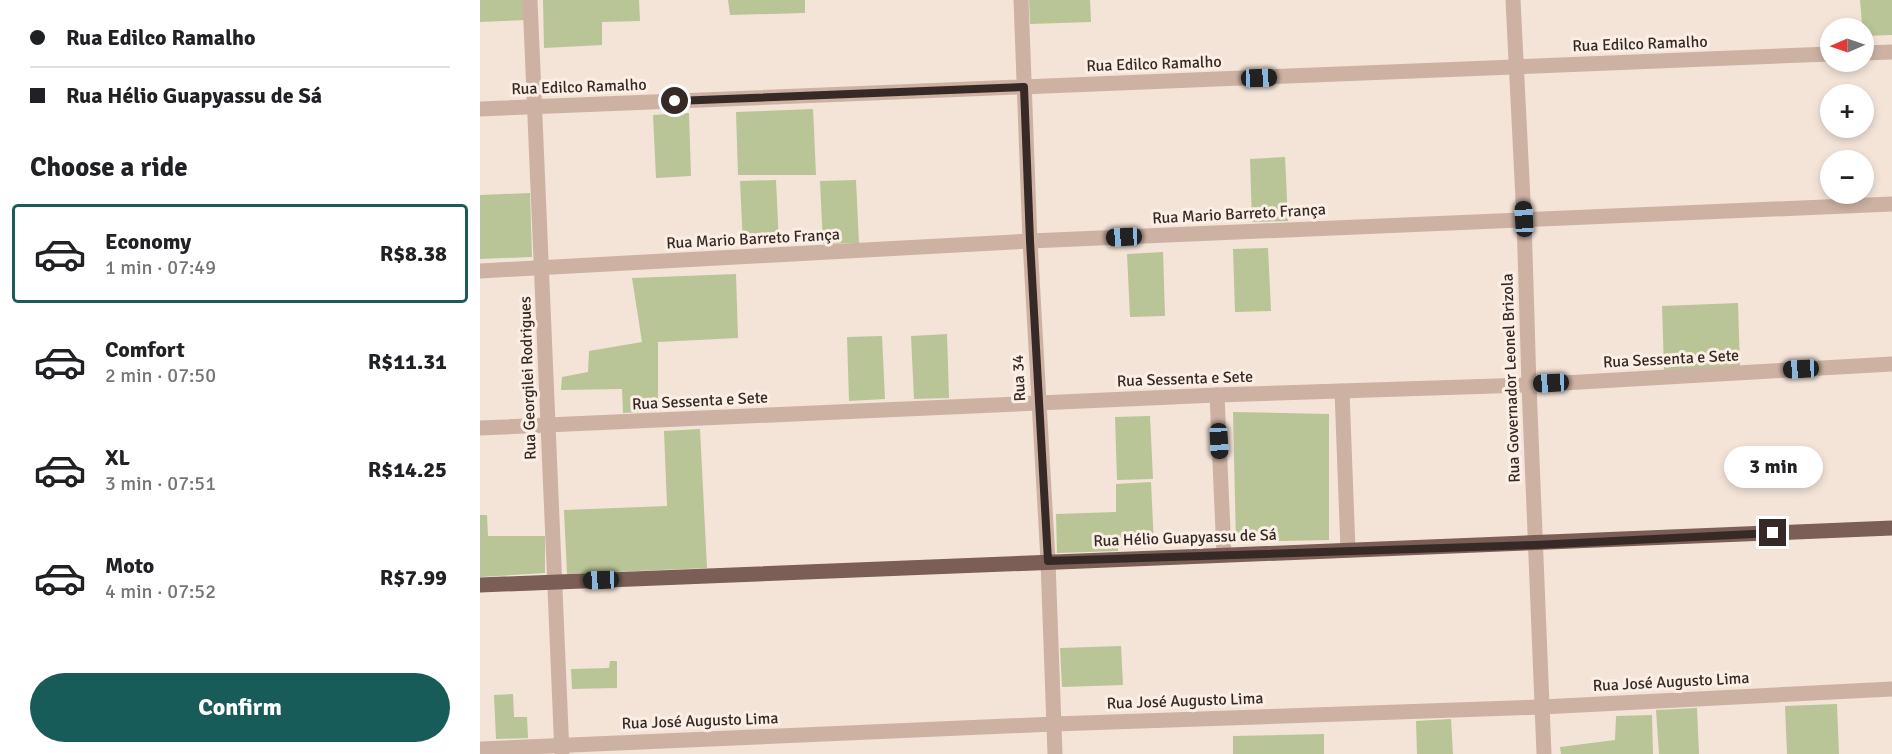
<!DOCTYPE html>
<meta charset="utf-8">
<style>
:root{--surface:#fff;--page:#f6f6f6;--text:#202124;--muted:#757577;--line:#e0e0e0;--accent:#185c5a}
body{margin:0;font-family:Signika,sans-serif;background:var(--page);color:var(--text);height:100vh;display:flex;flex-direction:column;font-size:22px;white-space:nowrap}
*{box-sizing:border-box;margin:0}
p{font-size:20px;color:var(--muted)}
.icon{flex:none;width:33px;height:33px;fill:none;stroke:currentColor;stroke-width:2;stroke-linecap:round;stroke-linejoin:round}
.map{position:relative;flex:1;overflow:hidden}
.details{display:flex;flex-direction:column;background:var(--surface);width:480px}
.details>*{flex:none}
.guide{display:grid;align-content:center;height:132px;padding:0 30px;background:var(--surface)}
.needle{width:39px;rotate:268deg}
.controls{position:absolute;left:1340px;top:18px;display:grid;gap:12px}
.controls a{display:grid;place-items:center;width:54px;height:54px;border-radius:50%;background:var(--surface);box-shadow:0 3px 9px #0003;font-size:30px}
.end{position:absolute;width:27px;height:27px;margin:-14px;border:8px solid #372a26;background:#fff;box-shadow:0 0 0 3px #fff}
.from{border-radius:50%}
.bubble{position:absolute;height:42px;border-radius:21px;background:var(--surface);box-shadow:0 3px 9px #0003;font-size:20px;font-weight:700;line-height:42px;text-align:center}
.car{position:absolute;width:18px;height:36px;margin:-18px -9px;border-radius:8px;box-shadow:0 0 4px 2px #0007;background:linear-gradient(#222 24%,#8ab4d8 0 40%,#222 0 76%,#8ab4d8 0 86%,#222 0)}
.guide b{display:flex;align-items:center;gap:21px;height:57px;font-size:22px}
.guide b+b{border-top:2px solid var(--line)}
.guide i{width:15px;height:15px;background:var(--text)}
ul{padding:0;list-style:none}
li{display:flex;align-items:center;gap:18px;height:99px;margin:0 12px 9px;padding:0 18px;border:3px solid transparent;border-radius:6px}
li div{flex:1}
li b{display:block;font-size:22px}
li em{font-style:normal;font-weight:700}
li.selected{border-color:var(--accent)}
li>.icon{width:54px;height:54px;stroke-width:1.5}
h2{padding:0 30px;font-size:27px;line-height:72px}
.action{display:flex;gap:12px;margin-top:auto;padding:12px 30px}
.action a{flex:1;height:69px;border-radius:36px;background:var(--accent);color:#fff;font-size:24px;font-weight:700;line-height:69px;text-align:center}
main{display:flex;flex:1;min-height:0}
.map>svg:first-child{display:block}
.green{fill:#b9c497}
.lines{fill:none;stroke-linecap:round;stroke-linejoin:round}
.minor{stroke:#cdb2a3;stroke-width:15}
.major{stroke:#7b5e55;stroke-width:15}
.route{stroke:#372a26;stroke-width:8}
.labels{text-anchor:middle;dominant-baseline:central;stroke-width:6;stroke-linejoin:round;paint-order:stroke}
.street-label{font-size:16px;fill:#372a26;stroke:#fbefe5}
</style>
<main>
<section class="details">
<div class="guide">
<b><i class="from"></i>Rua Edilco Ramalho</b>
<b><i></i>Rua Hélio Guapyassu de Sá</b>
</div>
<h2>Choose a ride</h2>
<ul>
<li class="selected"><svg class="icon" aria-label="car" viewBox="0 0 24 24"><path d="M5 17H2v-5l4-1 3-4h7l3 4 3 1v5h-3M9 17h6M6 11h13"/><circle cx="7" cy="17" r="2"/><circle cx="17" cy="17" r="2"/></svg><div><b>Economy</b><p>1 min · 07:49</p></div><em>R$8.38</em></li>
<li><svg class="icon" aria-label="car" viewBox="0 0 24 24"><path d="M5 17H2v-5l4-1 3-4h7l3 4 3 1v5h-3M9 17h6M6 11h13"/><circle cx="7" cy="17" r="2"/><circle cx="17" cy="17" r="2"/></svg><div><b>Comfort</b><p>2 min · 07:50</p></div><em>R$11.31</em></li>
<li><svg class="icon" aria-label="car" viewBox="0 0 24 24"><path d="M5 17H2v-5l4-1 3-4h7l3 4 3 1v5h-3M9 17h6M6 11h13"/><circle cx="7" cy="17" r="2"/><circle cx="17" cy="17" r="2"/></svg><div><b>XL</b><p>3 min · 07:51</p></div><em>R$14.25</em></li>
<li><svg class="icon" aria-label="car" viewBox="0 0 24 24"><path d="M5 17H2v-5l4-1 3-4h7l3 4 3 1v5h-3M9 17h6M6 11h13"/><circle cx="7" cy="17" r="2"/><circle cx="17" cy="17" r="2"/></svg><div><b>Moto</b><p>4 min · 07:52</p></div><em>R$7.99</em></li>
</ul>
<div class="action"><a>Confirm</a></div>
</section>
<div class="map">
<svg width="1412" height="754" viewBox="0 0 1412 754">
<rect width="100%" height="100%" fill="#f4e4d8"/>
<g class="green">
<path d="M0,0H46L47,20L0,22Z"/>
<path d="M63,0H159L160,21L122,22V45L64,48Z"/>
<path d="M248,0H325V13L250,15Z"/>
<path d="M549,0H610L611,22L550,24Z"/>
<path d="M1380,0H1412V35L1383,36Z"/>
<path d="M333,109L336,175H258L256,112Z"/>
<path d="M209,113L211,176L176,178L173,115Z"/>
<path d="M805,157L808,221L772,222L770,159Z"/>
<path d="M296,180L299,243L263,244L260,181Z"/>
<path d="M376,180L379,243L343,244L340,181Z"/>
<path d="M50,193L52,257L0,259V195Z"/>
<path d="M788,248L791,311L755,312L753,249Z"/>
<path d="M683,252L685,316L650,317L647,254Z"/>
<path d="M256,274L258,338L178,342V411L143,413L142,389L81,390L82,377L108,372L109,351L162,342L152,278Z"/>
<path d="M1258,303L1260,367L1184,370L1182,306Z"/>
<path d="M467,334L469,398L434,399L431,336Z"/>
<path d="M402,336L405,399L369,401L367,337Z"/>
<path d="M753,412L849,414V540L756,542Z"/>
<path d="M670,416L673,479L637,480L635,417Z"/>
<path d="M220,429L227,568L87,574L84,510L187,506L184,431Z"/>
<path d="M671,482L674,545L638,547V551L577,553L576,514L636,512V484Z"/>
<path d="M0,515H7L8,536H65V573L0,577Z"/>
<path d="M641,646L643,685L582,687L580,648Z"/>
<path d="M130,661H137V688L92,689L91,669L129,668Z"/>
<path d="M33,694L34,717H47L48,738L16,739L14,695Z"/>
<path d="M1357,704L1359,754H1307L1305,706Z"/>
<path d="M1217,708L1219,754H1179L1176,710Z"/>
<path d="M1172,715L1173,754H1081L1080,747L1135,740L1136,716Z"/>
<path d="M971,719L973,754H937L936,721Z"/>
<path d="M844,734V754H753V736Z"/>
</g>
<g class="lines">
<g class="minor">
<path d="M50,0L82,754"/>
<path d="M541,0L550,241L568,561L575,754"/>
<path d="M1033,0L1044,219L1049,385L1064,754"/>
<path d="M1383,53L1412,52"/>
<path d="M0,109L1350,54"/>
<path d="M0,271L550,241L1412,204"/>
<path d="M862,391L868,550"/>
<path d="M737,395L744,554"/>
<path d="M0,428L737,395L1049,385L1412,364"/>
<path d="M0,749L574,724L1062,707L1412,689"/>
</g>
<path class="major" d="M0,585C471,564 941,550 1412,528"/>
</g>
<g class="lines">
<path class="route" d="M195,101L544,87L550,241L568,561L1055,545L1293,533"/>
</g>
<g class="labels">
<g class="street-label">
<text transform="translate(1160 44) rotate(-2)">Rua Edilco Ramalho</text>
<text transform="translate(674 64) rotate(-2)">Rua Edilco Ramalho</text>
<text transform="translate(99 87) rotate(-2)">Rua Edilco Ramalho</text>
<text transform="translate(759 214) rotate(-3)">Rua Mario Barreto França</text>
<text transform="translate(273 239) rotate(-3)">Rua Mario Barreto França</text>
<text transform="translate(1191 359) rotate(-3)">Rua Sessenta e Sete</text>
<text transform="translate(48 378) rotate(-92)">Rua Georgilei Rodrigues</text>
<text transform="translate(539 378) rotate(-93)">Rua 34</text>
<text transform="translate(1031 378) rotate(-92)">Rua Governador Leonel Brizola</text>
<text transform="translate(705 379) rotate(-2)">Rua Sessenta e Sete</text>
<text transform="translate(220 401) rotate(-3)">Rua Sessenta e Sete</text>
<text transform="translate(705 538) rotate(-2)">Rua Hélio Guapyassu de Sá</text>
<text transform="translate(1191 682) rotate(-3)">Rua José Augusto Lima</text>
<text transform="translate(705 701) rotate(-2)">Rua José Augusto Lima</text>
<text transform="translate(220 721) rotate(-2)">Rua José Augusto Lima</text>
</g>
</g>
</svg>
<div class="controls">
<a><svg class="needle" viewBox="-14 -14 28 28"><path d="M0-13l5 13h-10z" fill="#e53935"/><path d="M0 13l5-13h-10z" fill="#757577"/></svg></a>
<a>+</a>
<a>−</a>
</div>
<i class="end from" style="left:195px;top:101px"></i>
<i class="end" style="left:1293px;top:533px"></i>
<div class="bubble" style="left:1244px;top:446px;width:99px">3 min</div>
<i class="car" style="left:779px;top:78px;rotate:88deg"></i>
<i class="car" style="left:1044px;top:219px;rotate:357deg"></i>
<i class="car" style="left:644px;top:237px;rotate:267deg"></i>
<i class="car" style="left:1321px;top:369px;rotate:267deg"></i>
<i class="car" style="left:1071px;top:383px;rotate:267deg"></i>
<i class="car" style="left:739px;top:441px;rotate:177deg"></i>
<i class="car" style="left:121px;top:580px;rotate:268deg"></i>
</div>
</main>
